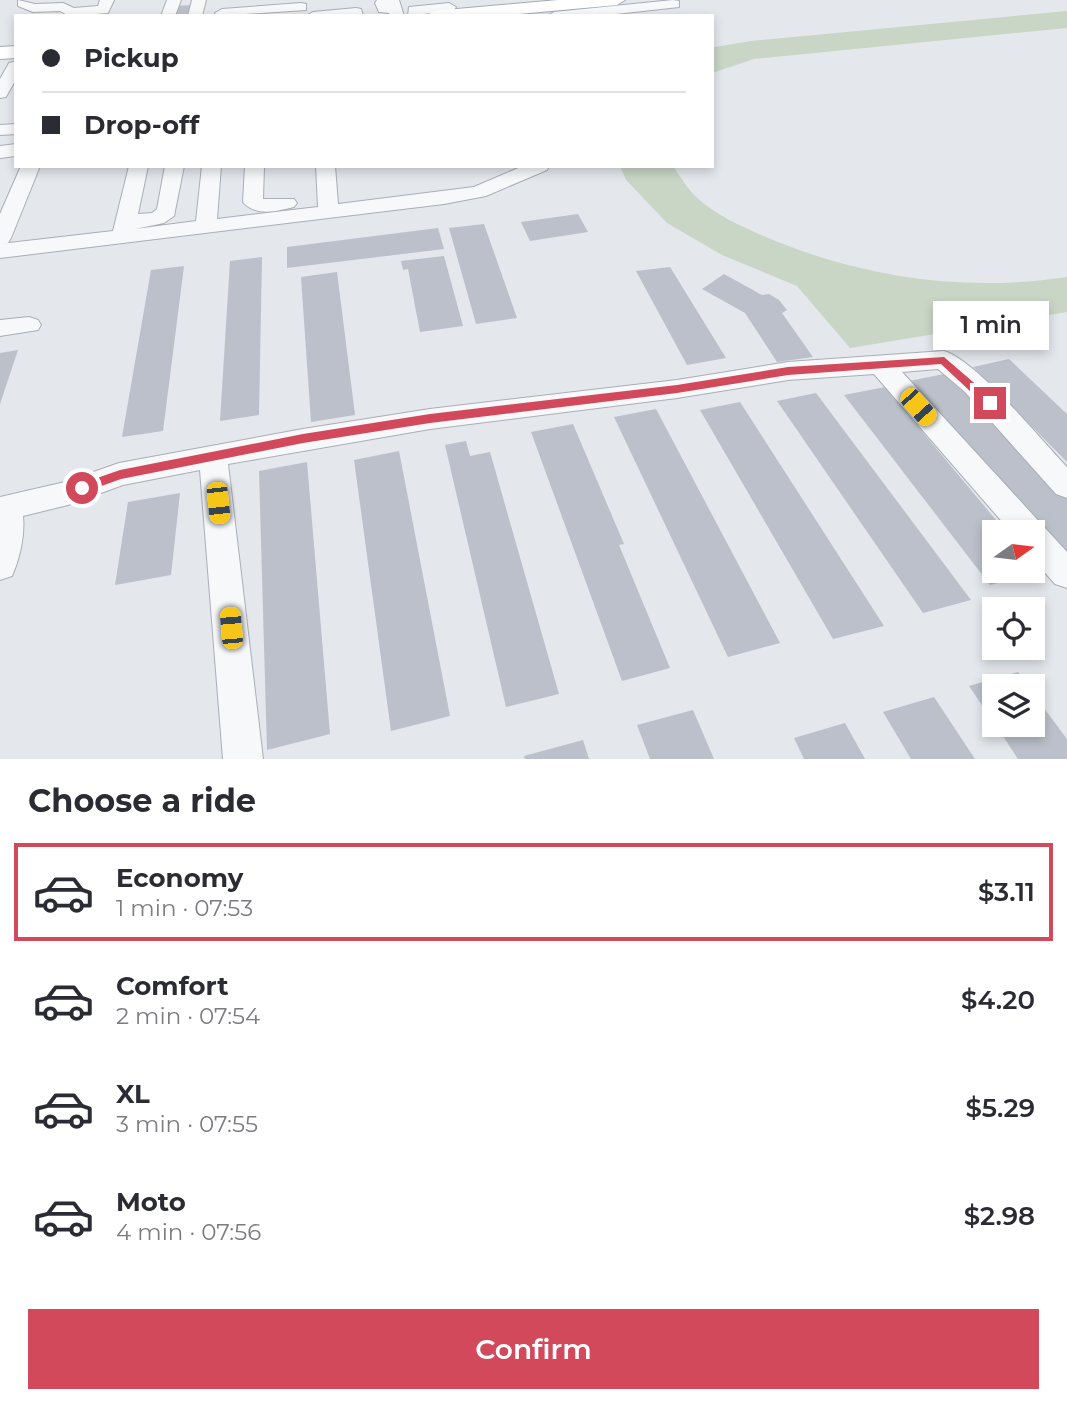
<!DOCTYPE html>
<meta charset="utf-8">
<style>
:root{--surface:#fff;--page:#f2f2f3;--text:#2b2b33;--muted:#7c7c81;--line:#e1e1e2;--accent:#d1495b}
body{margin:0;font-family:Montserrat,sans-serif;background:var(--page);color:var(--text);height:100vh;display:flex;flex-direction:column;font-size:26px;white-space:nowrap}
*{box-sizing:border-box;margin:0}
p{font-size:23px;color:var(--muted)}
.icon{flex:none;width:38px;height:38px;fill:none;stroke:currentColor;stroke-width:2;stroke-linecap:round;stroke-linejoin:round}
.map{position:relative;height:759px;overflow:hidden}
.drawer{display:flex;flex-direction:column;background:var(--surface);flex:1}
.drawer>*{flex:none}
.guide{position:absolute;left:14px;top:14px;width:700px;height:154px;border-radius:0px;box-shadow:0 4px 10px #0003;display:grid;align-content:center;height:154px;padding:0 28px;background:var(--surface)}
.needle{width:46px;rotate:76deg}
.buttons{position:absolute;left:982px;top:520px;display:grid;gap:14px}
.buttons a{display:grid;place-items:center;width:63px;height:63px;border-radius:0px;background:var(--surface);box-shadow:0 4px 10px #0003;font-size:35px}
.end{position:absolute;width:32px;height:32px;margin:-16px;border:9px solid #d1495b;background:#fff;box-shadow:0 0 0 4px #fff}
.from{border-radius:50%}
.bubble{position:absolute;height:49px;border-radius:0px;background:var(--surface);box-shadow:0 4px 10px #0003;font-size:23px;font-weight:600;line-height:49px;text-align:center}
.car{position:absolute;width:21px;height:42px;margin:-21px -10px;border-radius:9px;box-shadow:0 0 5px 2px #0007;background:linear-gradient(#f5c518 24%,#345 0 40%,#f5c518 0 76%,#345 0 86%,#f5c518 0)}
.guide b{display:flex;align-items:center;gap:24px;height:66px;font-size:26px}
.guide b+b{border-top:2px solid var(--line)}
.guide i{width:18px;height:18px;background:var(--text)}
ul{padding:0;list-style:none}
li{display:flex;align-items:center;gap:21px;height:98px;margin:0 14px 10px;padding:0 14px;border:4px solid transparent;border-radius:0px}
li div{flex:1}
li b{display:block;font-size:26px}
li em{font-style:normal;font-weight:600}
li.selected{border-color:var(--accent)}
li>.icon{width:63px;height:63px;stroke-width:1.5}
h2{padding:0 28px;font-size:32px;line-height:84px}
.primary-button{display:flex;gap:14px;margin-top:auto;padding:14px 28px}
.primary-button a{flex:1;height:80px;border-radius:0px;background:var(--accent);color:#fff;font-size:28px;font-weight:600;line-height:80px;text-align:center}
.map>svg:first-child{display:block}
.green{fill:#c9d6c5}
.building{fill:#bbc0ca}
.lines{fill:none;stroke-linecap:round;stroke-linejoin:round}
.minor-casing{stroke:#a9aeb7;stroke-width:2}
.major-casing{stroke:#a3abb8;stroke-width:2}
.minor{fill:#f7f8fa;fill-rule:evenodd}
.major{fill:#fff;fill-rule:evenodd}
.route{fill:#d1495b}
</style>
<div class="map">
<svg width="1067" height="759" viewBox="0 0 1067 759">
<rect width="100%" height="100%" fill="#e4e7ec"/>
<g class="green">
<path d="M1067,11V28L754,59L712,73V48L715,47L751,41Z"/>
<path d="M620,166H673C678,173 683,181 688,188C706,210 734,223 759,234C856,277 963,293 1067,277V312L850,348L797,286L722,255L667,223L626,180Z"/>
</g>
<g class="building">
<path d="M193,5L192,16H169L174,6Z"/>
<path d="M578,214L588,232L530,241L521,222Z"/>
<path d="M484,224L517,318L476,324L449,228Z"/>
<path d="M438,228L444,249L287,268V247Z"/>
<path d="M444,256L463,326L420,332L408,269L403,270L401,261Z"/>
<path d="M262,257L259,415L220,421L230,261Z"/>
<path d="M184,266L163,431L122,437L151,270Z"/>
<path d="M670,267L726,358L687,365L636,271Z"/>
<path d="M337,272L355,415L311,422L301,277Z"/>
<path d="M724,274L762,295L769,294L779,300L787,310L782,313L813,357L777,362L745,313L702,289Z"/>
<path d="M18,350L0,404V353Z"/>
<path d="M1009,359L1067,414V462L973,367Z"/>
<path d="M949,373L1067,497V558L909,381Z"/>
<path d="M885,387L1006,532H994V570H1032V564L1039,572L990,585L844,395Z"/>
<path d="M816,393L971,600L923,613L777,401Z"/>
<path d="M740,402L884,626L833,639L700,410Z"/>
<path d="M656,409L780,643L728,657L614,417Z"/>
<path d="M573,424L624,544L619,545L670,668L622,681L531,432Z"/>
<path d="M466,441L470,456L490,452L559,694L506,707L445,445Z"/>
<path d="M399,451L450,716L391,731L354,460Z"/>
<path d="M307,462L330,734L267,750L259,471Z"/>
<path d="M180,493L171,575L115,585L128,502Z"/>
<path d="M1018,672L1028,686H994V723L969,686Z"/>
<path d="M1032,692L1067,739V759H1018L995,724H1032Z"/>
<path d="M934,697L975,759H911L883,712Z"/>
<path d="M693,710L714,759H650L637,725Z"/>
<path d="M845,723L865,759H804L794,738Z"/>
<path d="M583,740L589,759H525L524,756Z"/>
</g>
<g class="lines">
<g class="minor-casing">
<g id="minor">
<path d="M18,0L35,4L63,3L74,8L98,6L100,0H114L108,13L69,16L60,11L33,12L18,6Z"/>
<path d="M167,0H181L175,16H161Z"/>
<path d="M192,0H206L202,16H188Z"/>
<path d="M377,0H399L404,16H390L389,13L379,12L375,3Z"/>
<path d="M673,0L679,1V7L598,16H547L554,12Z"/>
<path d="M301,3L306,4V10L217,16L215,13L222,9Z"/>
<path d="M449,3L456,7L454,10L408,16L409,7Z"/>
<path d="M356,8L361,9L363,16H306L313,12Z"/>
<path d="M16,61V79L6,97L0,98V79L9,63Z"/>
<path d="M16,124V134L0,135V125Z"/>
<path d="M16,144V156L0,158V146Z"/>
<path d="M21,166H40L11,238L8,243L0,244L113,231L129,166H148L138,214L152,213L157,209L165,166H184L174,216L164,223L135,229L196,221L202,166H221L217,219L318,207L316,166H335L338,204L474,187L523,166H549L547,170L486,196L444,204L0,258V214Z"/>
<path d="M245,166H264L263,199H294L297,203L294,207C278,211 255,217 243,202Z"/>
<path d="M29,317L38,320L41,325L38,330L0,336V320Z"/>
<path d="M944,351C976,360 1041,440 1067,467V498L1056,494L965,392L938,369L902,372L1067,552V588L1055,584L1032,558V532H1011L874,374L788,380L677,398L430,429L228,464L263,759H223L200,470L123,485L68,505L23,516C25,535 20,558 12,576L0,580V497L65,482L119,463L303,429L430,409L677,380L788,362Z"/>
</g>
</g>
<g class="major-casing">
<g id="major">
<path d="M558,0H625L617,5L497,16H425L434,11Z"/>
<path d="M16,46V58L0,59V47Z"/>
</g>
</g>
<use href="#minor" class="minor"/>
<use href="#major" class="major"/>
</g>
<path class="route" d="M944,357L994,400V406H986L941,364L788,375L677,393L430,423L303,443L121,479L82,493L75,488L77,485L120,470L303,434L430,414L677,385L788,367Z"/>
</svg>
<div class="buttons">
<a><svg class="needle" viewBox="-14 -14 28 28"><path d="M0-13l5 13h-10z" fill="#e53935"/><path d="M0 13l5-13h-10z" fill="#7c7c81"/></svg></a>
<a><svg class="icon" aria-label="locate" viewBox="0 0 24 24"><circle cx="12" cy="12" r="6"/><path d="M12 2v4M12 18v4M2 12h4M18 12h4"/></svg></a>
<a><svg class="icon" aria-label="layers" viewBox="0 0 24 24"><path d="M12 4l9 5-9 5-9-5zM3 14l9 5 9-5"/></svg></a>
</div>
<i class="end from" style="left:82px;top:488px"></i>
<i class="end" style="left:990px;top:403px"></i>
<div class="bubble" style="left:933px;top:301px;width:116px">1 min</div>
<i class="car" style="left:918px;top:407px;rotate:138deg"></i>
<i class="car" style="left:218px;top:503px;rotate:174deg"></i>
<i class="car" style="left:231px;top:628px;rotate:355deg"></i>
<div class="guide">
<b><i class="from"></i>Pickup</b>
<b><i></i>Drop-off</b>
</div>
</div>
<section class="drawer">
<h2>Choose a ride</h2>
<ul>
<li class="selected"><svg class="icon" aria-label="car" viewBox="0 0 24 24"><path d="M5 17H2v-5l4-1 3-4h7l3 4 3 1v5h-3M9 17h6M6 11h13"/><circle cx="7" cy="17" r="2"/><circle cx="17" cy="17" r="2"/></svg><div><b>Economy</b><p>1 min · 07:53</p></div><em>$3.11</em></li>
<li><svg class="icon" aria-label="car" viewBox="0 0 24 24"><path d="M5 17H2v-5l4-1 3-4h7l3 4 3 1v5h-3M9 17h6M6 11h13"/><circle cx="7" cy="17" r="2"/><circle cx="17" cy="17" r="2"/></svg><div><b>Comfort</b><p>2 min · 07:54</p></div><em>$4.20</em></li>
<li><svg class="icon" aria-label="car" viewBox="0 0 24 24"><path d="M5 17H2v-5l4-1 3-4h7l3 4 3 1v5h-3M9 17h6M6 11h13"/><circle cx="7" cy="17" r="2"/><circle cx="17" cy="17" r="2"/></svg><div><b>XL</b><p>3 min · 07:55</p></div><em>$5.29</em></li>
<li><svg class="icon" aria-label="car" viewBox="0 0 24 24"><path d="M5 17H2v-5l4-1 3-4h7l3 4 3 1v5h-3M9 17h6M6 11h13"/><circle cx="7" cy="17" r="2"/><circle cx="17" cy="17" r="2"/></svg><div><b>Moto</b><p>4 min · 07:56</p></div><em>$2.98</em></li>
</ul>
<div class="primary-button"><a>Confirm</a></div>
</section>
